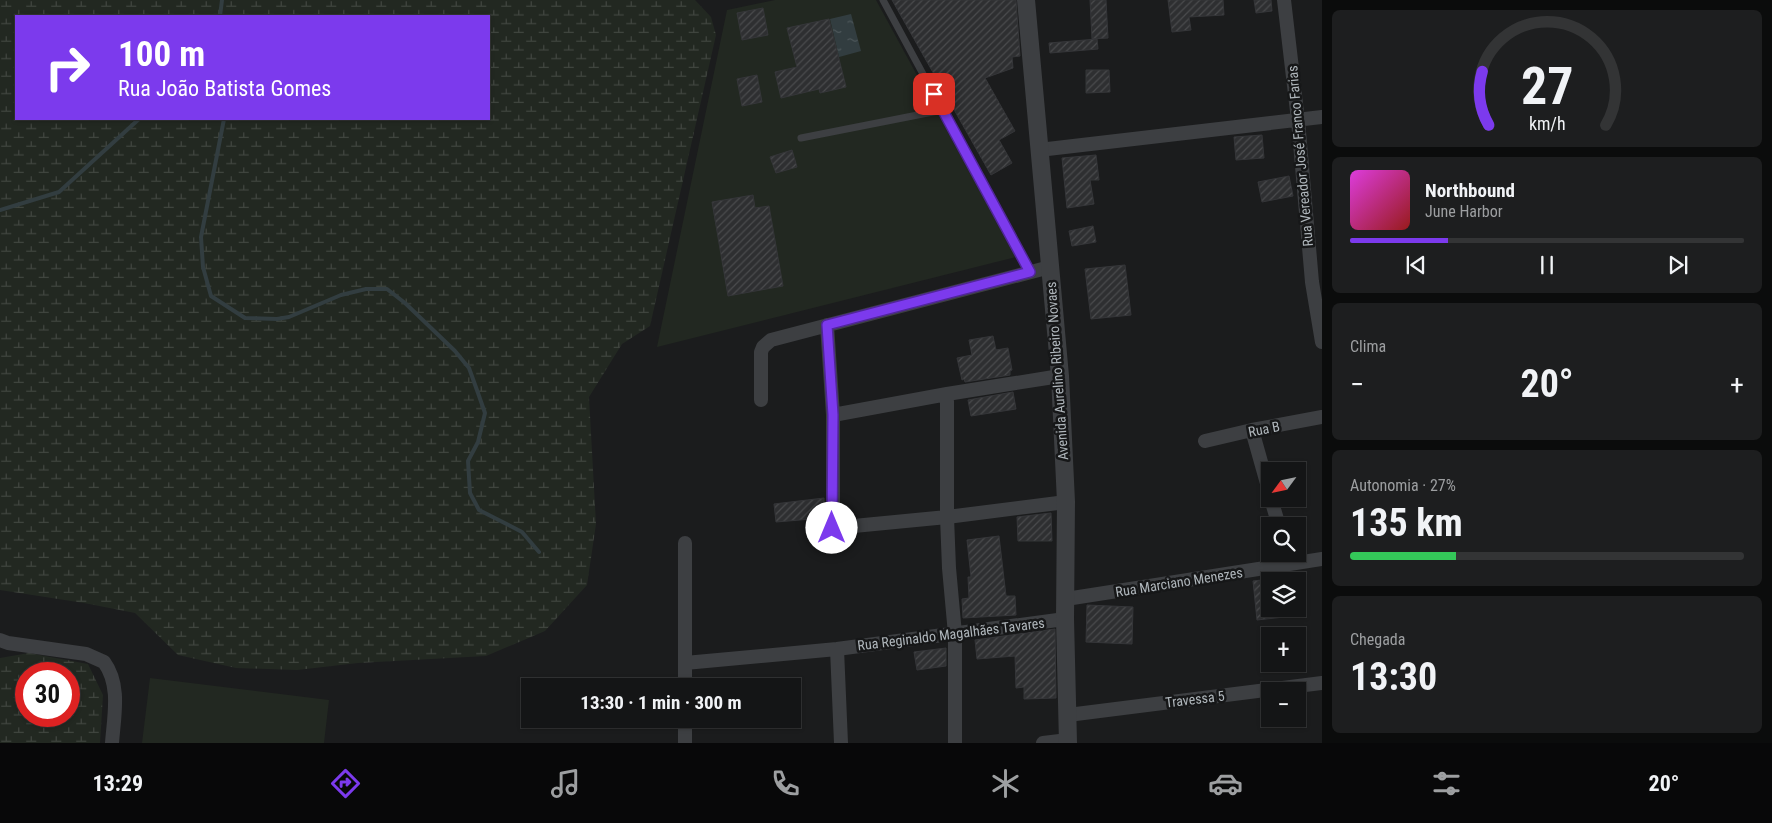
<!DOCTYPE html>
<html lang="pt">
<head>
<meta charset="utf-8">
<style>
	:root { --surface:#141516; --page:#1d1e1f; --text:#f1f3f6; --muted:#9d9fa1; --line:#333435; --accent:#7c3aed }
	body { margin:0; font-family:"Roboto Condensed",sans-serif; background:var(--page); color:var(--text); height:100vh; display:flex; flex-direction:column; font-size:19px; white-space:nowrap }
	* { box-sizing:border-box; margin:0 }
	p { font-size:16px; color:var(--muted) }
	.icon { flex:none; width:28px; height:28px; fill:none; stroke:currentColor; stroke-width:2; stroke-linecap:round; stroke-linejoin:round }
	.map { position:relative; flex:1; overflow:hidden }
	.sheet { display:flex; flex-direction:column; gap:10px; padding:10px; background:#0b0c0c; width:450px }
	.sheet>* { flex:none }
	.hud { position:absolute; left:15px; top:15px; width:475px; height:105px; border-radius:0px; box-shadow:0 1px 4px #0004,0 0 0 1px var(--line); background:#7c3aed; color:#fff; overflow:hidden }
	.needle { width:32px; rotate:237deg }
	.buttons { position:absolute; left:1261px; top:462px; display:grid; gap:10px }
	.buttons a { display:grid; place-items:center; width:45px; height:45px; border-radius:0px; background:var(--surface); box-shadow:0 1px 4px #0004,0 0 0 1px var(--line); font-size:25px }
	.speed { position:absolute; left:15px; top:662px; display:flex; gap:10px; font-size:25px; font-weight:700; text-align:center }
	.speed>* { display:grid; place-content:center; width:65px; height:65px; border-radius:50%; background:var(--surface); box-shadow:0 1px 4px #0004,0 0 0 1px var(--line); line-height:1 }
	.speed .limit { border:8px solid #d22; background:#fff; color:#111 }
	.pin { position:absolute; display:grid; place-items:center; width:42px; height:42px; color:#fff; margin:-21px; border-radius:10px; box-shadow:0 2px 8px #0006 }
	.me { position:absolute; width:55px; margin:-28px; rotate:0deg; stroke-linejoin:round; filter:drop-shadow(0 0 4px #0008) }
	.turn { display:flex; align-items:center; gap:18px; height:105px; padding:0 20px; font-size:22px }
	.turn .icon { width:65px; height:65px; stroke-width:2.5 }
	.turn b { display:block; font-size:35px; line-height:42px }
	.big { font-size:38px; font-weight:700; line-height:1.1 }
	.sheet .card { flex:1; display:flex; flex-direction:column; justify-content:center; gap:8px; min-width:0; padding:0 18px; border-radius:8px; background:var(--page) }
	.sheet .dial { align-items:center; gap:0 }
	.dial svg { height:130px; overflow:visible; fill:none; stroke:var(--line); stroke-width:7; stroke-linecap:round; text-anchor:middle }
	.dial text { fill:var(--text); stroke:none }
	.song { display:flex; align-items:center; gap:15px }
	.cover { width:60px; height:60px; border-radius:8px; background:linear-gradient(135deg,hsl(300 70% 55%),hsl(0 70% 35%)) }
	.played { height:5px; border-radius:2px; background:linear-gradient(90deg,var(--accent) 25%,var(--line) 25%) }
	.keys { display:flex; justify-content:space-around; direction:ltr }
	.heat { display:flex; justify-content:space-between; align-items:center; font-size:28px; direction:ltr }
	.charge { height:8px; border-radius:4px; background:linear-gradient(90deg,#34c759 27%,var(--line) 0) }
	.trip { position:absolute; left:521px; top:678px; width:280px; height:50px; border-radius:0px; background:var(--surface); box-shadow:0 1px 4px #0004,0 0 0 1px var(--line); font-weight:700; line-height:50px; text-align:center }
	.tabs { display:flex; height:80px; justify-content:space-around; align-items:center; background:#080809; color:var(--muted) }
	.tabs .icon { width:35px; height:35px }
	.tabs .on { color:var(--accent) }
	.tabs b { font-size:22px; color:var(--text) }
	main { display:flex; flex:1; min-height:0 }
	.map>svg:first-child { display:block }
	.wetland { fill:url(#wetland-marsh); fill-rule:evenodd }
	.garden { fill:#222821 }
	.water { fill:url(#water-ripples) }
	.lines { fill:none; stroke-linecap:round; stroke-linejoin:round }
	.stream { stroke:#323d40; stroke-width:4 }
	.building { fill:url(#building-hatch); stroke:#353639 }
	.service { stroke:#3d3f42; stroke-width:7 }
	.minor { stroke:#3d3f42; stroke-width:14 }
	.tertiary { stroke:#3d3f42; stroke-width:18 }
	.route-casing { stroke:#51269a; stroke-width:12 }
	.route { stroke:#7c3aed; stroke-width:9 }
	.labels { text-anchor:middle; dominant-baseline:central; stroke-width:5; stroke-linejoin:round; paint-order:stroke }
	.street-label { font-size:14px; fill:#afb6bb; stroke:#161718 }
</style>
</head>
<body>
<main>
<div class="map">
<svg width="1322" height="743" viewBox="0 0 1322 743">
	<defs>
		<pattern id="wetland-marsh" width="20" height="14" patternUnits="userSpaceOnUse" patternTransform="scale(1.25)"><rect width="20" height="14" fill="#222821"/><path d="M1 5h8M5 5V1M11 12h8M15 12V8" fill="none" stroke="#40453f"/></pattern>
		<pattern id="water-ripples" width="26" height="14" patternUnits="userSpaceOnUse" patternTransform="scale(1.25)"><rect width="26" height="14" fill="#323d40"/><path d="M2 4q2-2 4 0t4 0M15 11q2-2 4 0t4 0" fill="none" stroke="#4d575a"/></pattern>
		<pattern id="building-hatch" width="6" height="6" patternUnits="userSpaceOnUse" patternTransform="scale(1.25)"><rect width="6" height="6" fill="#2e2f31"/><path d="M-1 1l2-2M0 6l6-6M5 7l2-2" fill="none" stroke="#4a4b4d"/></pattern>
	</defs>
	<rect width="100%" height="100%" fill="#1b1c1d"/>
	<!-- wetland -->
	<path class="wetland" d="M 0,0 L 695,0 L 711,17 L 716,35 L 650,326 L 622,344 L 589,397 L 596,524 L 587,585 L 545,631 L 486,656 L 358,663 L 297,670 L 236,668 L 178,655 L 135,613 L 84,603 L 0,590 ZM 16,16 L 489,16 L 489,119 L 16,119 Z
		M 29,653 L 88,664 L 103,695 L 100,743 L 0,743 L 0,658 ZM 26,674 L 69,674 L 69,716 L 26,716 Z"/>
	<!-- garden -->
	<path class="garden" d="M 775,0 L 876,0 L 1016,257 L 657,347 L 727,10 Z
		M 150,678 L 329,700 L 324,743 L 142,743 Z"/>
	<!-- water -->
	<path class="water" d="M 851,14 L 861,51 L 839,57 L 830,19 Z"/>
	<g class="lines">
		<!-- stream -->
		<path class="stream" d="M 220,16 L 222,0
			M 224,119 L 201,237 L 203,267 L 211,296 L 245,318 L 277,319 L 289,317 L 341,295 L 366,289 L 387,289 L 405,303 L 455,351 L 469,368 L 478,393 L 485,413 L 478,442 L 468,461 L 470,493 L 479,510 L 522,532 L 539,552
			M 0,210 L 59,192 L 139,119"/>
	</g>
	<!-- building -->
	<path class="building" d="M 892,0 L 1016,0 L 1020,56 L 1012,57 L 1013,68 L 985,78 L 1015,131 L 999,140 L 1012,163 L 991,175 Z
		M 1090,0 L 1106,0 L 1108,38 L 1092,39 Z
		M 1168,0 L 1223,0 L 1224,15 L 1189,17 L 1191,30 L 1172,32 Z
		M 1254,0 L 1271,0 L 1272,11 L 1256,13 Z
		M 763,8 L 768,35 L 742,40 L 737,13 Z
		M 829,19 L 846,87 L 820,93 L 819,89 L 781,98 L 775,72 L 797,67 L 787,28 Z
		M 1097,39 L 1098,49 L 1050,53 L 1049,43 Z
		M 1086,70 L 1109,70 L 1110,92 L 1086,93 Z
		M 757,75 L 762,102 L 742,106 L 737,79 Z
		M 1262,135 L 1264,158 L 1236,160 L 1234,137 Z
		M 792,150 L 797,167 L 776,173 L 770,157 Z
		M 1096,155 L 1099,180 L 1090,180 L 1094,204 L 1067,208 L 1062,158 Z
		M 1289,176 L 1293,196 L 1262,202 L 1258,182 Z
		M 753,195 L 755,208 L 769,206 L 783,286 L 728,296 L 712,202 Z
		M 1093,226 L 1096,242 L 1072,246 L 1069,231 Z
		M 1125,265 L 1131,315 L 1091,319 L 1085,269 Z
		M 993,336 L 996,350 L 1008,348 L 1012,370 L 1010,371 L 1010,375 L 965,382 L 964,379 L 962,380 L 957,358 L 972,355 L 969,340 Z
		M 1013,392 L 1016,409 L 971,416 L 968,400 Z
		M 824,498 L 824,518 L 776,522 L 774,504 Z
		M 1051,513 L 1052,541 L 1018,541 L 1017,517 Z
		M 999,536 L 1006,596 L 1015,596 L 1016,615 L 963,618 L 962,599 L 969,598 L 968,577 L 971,577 L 967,540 Z
		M 1270,579 L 1270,609 L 1294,609 L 1294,616 L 1257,620 L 1253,581 Z
		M 1087,605 L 1133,607 L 1132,644 L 1086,642 Z
		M 1055,629 L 1056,698 L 1024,699 L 1024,687 L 1016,688 L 1015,656 L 977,659 L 975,640 Z
		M 946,648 L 946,666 L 917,670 L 914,652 Z"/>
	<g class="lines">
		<!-- service -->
		<path class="service" d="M 883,0 L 1030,272
			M 801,138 L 943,110"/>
		<!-- minor -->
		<path class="minor" d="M 1284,0 L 1298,120 L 1312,282 L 1322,342
			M 1039,150 L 1322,117
			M 827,325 L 833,415 L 833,528 L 947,517 L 1066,502
			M 947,394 L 947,517 L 949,568 L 955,634 L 955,743
			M 761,400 L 761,352 L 763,347 L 771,340 L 1050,267
			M 833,415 L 947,394 L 1060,376
			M 1252,430 L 1270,494
			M 1205,441 L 1252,430 L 1322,417
			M 1271,499 L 1279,526
			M 685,543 L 685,686
			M 1066,599 L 1322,559
			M 0,640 L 8,643 L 86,654 L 104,662 C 121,685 114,716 112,743
			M 837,649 L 841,743
			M 685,663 L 837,649 L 1065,619
			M 1068,715 L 1322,683
			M 685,743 L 685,719
			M 1043,743 L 1068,740"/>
		<!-- tertiary -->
		<path class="tertiary" d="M 1026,0 L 1060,376 L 1066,502 L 1065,619 L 1068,743"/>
	</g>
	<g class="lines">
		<defs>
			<path id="route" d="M 832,528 L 833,415 L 827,325 L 1030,272 L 934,94"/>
		</defs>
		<!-- route casing -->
		<use href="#route" class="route-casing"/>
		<!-- route -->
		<use href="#route" class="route"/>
	</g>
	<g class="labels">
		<!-- street labels -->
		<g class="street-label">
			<text transform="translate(1300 156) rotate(-95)">Rua Vereador José Franco Farias</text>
			<text transform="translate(1057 371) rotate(-94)">Avenida Aurelino Ribeiro Novaes</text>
			<text transform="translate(1264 429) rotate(-11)">Rua B</text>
			<text transform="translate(1179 582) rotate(-9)">Rua Marciano Menezes</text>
			<text transform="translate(951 634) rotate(-7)">Rua Reginaldo Magalhães Tavares</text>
			<text transform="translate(1195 699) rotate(-7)">Travessa 5</text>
		</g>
	</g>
</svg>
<div class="buttons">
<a><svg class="needle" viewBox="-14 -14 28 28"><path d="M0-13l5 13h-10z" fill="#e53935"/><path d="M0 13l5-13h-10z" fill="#9d9fa1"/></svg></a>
<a><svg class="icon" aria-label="search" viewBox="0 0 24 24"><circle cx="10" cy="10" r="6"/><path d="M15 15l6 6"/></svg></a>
<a><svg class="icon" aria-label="layers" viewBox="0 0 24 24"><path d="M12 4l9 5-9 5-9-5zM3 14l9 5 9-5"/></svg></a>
<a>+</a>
<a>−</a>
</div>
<div class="speed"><div class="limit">30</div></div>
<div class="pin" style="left:934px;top:94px;background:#d93025"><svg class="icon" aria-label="arrive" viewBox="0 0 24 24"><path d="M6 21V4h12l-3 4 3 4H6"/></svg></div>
<svg class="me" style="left:832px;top:528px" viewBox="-20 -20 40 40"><circle r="19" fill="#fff"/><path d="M0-13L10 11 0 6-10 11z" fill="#7c3aed"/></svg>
<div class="trip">13:30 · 1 min · 300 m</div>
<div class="hud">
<div class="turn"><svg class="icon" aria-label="right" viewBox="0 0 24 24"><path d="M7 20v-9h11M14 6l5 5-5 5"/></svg><div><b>100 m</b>Rua João Batista Gomes</div></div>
</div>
</div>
<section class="sheet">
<div class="card dial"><svg viewBox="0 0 100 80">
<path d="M14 69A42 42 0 1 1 86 69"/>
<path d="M14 69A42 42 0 0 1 10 36" stroke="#7c3aed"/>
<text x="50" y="56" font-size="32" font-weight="700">27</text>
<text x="50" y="72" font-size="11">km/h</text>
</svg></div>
<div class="card">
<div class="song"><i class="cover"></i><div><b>Northbound</b><p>June Harbor</p></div></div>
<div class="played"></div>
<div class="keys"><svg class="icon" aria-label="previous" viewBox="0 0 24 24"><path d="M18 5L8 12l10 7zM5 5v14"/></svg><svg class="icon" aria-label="pause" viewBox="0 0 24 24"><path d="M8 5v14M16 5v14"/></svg><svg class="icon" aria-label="next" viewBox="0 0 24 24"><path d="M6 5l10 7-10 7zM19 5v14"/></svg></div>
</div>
<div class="card"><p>Clima</p>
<div class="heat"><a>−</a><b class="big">20°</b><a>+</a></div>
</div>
<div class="card"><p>Autonomia · 27%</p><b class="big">135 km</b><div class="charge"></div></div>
<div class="card"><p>Chegada</p><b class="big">13:30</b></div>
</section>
</main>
<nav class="tabs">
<b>13:29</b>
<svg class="icon on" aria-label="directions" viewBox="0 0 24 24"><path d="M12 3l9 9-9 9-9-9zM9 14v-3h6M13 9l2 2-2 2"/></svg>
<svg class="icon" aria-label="music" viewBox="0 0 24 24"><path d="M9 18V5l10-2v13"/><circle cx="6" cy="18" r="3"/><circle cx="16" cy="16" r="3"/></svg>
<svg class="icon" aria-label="phone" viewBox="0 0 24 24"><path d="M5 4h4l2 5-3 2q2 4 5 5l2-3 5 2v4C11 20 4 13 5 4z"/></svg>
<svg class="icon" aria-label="climate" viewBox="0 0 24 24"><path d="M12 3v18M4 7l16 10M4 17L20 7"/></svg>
<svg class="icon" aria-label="car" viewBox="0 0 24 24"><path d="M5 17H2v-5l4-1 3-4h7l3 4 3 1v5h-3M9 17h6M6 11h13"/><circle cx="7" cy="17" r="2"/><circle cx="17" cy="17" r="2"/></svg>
<svg class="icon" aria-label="filters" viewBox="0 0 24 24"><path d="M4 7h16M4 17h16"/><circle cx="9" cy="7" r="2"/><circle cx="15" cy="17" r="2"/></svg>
<b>20°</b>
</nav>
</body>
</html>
